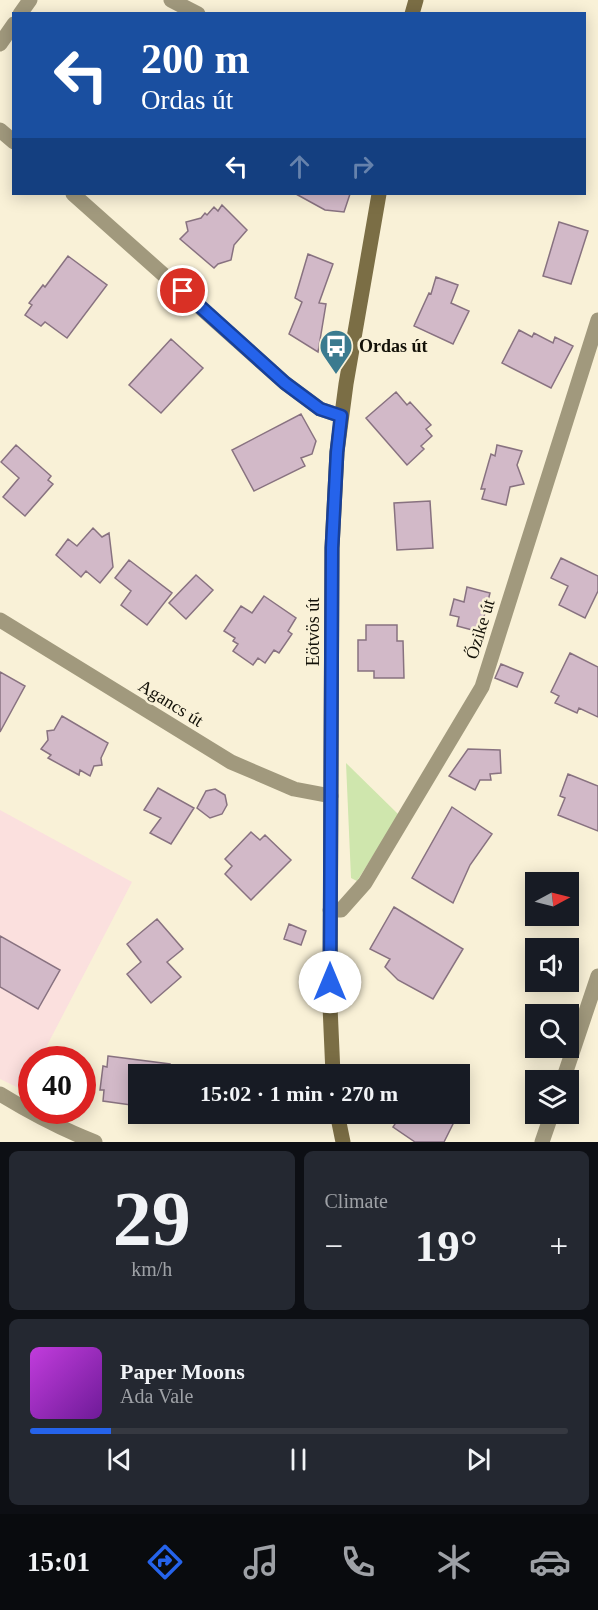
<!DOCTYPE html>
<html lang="en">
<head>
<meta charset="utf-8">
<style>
	:root { --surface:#171b24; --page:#242831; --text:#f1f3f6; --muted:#9ea1a6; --line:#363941; --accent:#2563eb }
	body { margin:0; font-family:Georgia,serif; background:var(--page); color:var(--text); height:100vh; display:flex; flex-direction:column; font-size:22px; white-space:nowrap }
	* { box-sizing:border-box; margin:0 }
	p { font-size:20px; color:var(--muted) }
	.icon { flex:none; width:33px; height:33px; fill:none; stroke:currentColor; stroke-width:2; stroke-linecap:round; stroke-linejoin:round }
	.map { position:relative; height:1142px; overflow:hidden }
	.sheet { display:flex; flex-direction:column; gap:9px; padding:9px; background:#0d0f14; flex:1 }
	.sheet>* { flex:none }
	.guide { position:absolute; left:12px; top:12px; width:574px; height:183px; border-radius:0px; box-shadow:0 3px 15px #0003; background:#1a4fa0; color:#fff; overflow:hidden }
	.needle { width:39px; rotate:83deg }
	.tools { position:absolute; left:525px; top:872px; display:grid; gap:12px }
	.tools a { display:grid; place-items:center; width:54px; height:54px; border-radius:0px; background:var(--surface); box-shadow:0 3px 15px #0003; font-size:30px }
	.speed { position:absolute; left:18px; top:1046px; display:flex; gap:12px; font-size:30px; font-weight:700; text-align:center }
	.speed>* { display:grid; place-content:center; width:78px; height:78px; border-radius:50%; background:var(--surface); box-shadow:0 3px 15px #0003; line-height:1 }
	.speed .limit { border:9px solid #d22; background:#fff; color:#111 }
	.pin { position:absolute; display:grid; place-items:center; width:51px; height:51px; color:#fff; margin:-26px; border:3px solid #fff; border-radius:50%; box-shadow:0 2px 6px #0007 }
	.me { position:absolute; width:66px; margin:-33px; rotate:0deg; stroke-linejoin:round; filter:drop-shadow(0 0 4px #0008) }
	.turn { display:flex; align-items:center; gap:21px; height:126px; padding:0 30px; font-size:27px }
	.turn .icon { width:78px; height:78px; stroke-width:2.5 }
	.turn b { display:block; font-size:42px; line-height:51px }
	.lanes { display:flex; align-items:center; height:57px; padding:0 30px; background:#0003; justify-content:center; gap:30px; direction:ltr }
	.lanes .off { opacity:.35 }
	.big { font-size:45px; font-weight:600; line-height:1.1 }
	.sheet .tile { flex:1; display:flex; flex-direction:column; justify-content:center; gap:9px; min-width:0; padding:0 21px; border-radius:9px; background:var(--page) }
	.sheet .dial { align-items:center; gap:0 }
	.dial b { font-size:78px; line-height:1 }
	.song { display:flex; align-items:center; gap:18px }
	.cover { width:72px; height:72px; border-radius:9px; background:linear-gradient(135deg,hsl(290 70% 55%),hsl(280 70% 35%)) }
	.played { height:6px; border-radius:3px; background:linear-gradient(90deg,var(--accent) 15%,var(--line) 15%) }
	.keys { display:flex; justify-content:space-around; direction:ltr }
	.heat { display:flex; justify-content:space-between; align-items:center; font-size:33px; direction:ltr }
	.sheet .tiles { flex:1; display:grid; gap:9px; grid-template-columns:1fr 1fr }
	.tile:last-child { grid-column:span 2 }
	.trip { position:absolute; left:128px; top:1064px; width:342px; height:60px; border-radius:0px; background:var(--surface); box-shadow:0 3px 15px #0003; font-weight:600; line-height:60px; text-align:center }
	.tab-bar { display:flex; height:96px; justify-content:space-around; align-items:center; background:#090b0e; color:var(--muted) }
	.tab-bar .icon { width:42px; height:42px }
	.tab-bar .on { color:var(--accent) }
	.tab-bar b { font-size:27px; color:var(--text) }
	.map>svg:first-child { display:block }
	.education { fill:#fbe0de }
	.green { fill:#cfe6ad }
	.building { fill:#d2b9c8; stroke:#887280; stroke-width:1.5 }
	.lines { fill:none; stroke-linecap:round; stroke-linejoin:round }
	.street { stroke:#a1997d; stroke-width:15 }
	.secondary { stroke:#7b6e45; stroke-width:15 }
	.route-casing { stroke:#184099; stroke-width:15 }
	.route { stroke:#2563eb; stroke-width:10 }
	.labels { text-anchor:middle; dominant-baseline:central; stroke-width:5; stroke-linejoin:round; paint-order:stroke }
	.poi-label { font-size:18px; font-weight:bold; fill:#131108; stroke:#f9f1d7; text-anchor:start }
	.street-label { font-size:18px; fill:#131108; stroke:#f9f1d7 }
</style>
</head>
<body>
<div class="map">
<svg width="598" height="1142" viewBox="0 0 598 1142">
	<rect width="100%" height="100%" fill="#f9f1d7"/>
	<!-- education -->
	<path class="education" d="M 0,810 L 132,882 L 40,1059 L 32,1059 L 31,1074 L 23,1090 L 0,1079 Z"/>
	<!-- green -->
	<path class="green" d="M 346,763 L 399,815 L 357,881 L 351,878 Z"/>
	<!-- building -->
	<path class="building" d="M 296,194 L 350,194 L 344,212 L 325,210 Z
		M 222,205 L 247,230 L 234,245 L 231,260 L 218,264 L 214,268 L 180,239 L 188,231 L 186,222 L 201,218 L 205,213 L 207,215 L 214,207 L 218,211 Z
		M 559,222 L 588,231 L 571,284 L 543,276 Z
		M 308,254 L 333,264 L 319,303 L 326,304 L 318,352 L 289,334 L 302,302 L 295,298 Z
		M 68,256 L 107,285 L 67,338 L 45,322 L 41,326 L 25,315 L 32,305 L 29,303 L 43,285 L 45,287 Z
		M 436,277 L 458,285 L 451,303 L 469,311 L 453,344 L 414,326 L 429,293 L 431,294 Z
		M 519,330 L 532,337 L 534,333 L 553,343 L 555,337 L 573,346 L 551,388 L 502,363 Z
		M 171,339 L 203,368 L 161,413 L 129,385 Z
		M 396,392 L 407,405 L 410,402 L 431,425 L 426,429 L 432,436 L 421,446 L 424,449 L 407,465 L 366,418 Z
		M 301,414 L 316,441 L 312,454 L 301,458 L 305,466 L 254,491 L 232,450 Z
		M 16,445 L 51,476 L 48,480 L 53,484 L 25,516 L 3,497 L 19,478 L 1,462 Z
		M 497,445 L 522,451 L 517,465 L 524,484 L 510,487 L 506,505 L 482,499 L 485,489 L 481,489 L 491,454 L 495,456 Z
		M 430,501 L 433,548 L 397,550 L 394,503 Z
		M 93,528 L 102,537 L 109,533 L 113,567 L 100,583 L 86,571 L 81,577 L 56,555 L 68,539 L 77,546 Z
		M 561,558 L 598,576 L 598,591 L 585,618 L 559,605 L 568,586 L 551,578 Z
		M 129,560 L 172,593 L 147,625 L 121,605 L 131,591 L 115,578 Z
		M 196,575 L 213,590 L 186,619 L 169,603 Z
		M 467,587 L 490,593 L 480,632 L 457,626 L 459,617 L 450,615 L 454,599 L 464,602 Z
		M 264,596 L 296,618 L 288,631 L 292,634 L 279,653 L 274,650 L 265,663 L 258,658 L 253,665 L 233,651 L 238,644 L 233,641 L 235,638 L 224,631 L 241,606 L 252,613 Z
		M 366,625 L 397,625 L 397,641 L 403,641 L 404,678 L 374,678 L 374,671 L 358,671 L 358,640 L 366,640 Z
		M 570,653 L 598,667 L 598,717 L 579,708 L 577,713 L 555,703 L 559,696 L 551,692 Z
		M 501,664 L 523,673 L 517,687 L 495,678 Z
		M 0,672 L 25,686 L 0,732 Z
		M 62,716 L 108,743 L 101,758 L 102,765 L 94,766 L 90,776 L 80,770 L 79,775 L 48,758 L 51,755 L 41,749 L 48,740 L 47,731 L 54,730 Z
		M 468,749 L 500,750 L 501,773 L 490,774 L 491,780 L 480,780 L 475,790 L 449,776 Z
		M 568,774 L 598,786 L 598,831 L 558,815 L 565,798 L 560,796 Z
		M 158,788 L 194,808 L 171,844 L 150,833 L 161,818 L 144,810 Z
		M 215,789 L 225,795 L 227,805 L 222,814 L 210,818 L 197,808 L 206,791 Z
		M 452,807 L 492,834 L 470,865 L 453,903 L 412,878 Z
		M 251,832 L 260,840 L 265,835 L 291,860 L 251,900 L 225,874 L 232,866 L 225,859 Z
		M 394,907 L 463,949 L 433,999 L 398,980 L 385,967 L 390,959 L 370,949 Z
		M 157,919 L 183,949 L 167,962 L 181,977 L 151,1003 L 127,974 L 141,962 L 127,944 Z
		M 289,924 L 306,931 L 301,945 L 284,939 Z
		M 0,936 L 60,970 L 38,1009 L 0,987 Z
		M 108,1056 L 170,1064 L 169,1074 L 138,1074 L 138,1106 L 103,1101 L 104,1090 L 100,1090 L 103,1066 L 107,1067 Z
		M 402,1113 L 453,1113 L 450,1119 L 454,1122 L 444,1142 L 415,1142 L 393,1127 Z"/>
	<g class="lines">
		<!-- street -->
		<path class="street" d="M 171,0 L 198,14
			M 20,14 L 30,0
			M 0,44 L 14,24
			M 0,130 L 14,142
			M 73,194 L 285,383 L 320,409 L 341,416
			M 0,620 L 231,762 L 294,789 L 331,796
			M 330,910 L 341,910 L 365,883 L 482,687 L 598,320
			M 563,1080 L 598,976
			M 0,1094 C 31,1113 61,1129 95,1142
			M 542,1142 L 552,1113"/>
		<!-- secondary -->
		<path class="secondary" d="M 412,14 L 416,0
			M 333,1074 L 330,1006 L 332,548 L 337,452 L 346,384 L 379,194
			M 337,1113 L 343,1142"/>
	</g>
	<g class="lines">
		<defs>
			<path id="route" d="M 183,291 L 285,383 L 320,409 L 341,416 L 337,452 L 332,548 L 330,982"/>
		</defs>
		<!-- route casing -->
		<use href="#route" class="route-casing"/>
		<!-- route -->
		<use href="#route" class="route"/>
	</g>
	<!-- icons -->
	<defs>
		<symbol id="bus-pin" viewBox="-11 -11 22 30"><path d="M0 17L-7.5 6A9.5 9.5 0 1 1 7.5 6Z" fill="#3b7b8f" stroke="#f9f1d7"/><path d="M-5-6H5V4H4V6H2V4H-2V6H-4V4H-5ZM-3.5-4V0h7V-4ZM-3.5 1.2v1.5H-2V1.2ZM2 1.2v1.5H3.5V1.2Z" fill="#fff"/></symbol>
	</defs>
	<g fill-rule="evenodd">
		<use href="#bus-pin" x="317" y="327" width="38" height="52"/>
	</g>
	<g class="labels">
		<!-- poi labels -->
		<g class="poi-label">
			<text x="359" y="346">Ordas út</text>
		</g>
		<!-- street labels -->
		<g class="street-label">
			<text transform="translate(480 629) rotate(-73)">Őzike út</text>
			<text transform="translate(313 632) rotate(-90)">Eötvös út</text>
			<text transform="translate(171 703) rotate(32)">Agancs út</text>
		</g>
	</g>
</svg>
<div class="tools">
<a><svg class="needle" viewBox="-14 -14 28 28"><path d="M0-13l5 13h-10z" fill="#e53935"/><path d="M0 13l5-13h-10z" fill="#9ea1a6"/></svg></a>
<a><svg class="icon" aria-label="sound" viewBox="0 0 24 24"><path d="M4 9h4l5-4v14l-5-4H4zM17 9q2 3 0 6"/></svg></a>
<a><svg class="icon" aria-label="search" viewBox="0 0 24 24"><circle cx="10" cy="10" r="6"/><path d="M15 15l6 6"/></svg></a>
<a><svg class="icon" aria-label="layers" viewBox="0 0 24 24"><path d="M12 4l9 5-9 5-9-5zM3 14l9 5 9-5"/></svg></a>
</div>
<div class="speed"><div class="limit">40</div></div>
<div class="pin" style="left:183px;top:291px;background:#d93025"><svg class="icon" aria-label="arrive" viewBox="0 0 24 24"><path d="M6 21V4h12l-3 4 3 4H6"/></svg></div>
<svg class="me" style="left:330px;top:982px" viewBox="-20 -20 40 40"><circle r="19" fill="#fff"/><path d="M0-13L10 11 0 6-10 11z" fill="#2563eb"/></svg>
<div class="trip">15:02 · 1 min · 270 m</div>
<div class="guide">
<div class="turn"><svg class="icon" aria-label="left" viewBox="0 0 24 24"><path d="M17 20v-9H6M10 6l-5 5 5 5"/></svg><div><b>200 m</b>Ordas út</div></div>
<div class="lanes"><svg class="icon" aria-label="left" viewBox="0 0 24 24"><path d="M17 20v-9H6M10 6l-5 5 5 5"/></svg><svg class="icon off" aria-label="ahead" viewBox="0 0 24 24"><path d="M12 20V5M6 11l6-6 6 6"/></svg><svg class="icon off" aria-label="right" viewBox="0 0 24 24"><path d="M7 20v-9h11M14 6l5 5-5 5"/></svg></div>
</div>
</div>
<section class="sheet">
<div class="tiles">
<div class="tile dial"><b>29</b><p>km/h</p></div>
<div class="tile"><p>Climate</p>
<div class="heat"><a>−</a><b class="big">19°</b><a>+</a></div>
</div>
<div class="tile">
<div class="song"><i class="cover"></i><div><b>Paper Moons</b><p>Ada Vale</p></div></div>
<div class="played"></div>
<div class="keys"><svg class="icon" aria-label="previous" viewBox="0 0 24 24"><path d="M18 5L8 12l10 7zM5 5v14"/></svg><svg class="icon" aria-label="pause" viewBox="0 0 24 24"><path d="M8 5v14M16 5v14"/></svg><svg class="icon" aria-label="next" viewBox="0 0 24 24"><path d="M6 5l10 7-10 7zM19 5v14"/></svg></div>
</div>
</div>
</section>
<nav class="tab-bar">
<b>15:01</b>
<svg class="icon on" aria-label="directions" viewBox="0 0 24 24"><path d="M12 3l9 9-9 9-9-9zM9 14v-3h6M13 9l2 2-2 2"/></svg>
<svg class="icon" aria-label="music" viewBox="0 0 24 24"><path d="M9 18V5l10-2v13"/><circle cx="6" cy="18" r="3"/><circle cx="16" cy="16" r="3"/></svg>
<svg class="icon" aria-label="phone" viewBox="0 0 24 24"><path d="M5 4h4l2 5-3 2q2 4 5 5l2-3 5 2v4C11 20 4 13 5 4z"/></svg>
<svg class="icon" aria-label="climate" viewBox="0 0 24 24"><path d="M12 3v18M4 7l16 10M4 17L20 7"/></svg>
<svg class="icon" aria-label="car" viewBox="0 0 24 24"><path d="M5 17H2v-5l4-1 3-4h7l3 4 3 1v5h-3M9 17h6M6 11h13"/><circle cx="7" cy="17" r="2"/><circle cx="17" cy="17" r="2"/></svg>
</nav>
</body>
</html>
